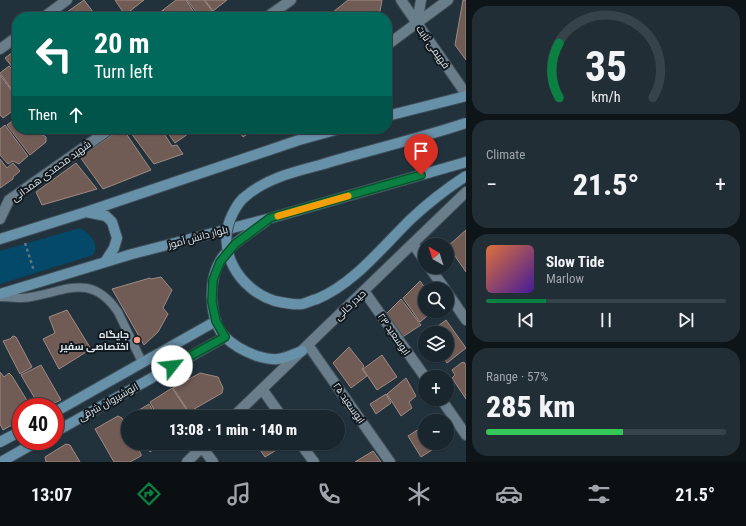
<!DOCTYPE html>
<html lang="en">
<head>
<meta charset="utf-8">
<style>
	:root { --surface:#19262e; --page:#222e36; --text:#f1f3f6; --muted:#9fa5aa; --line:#37434a; --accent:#0b8043 }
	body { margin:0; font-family:"Roboto Condensed",Cairo,sans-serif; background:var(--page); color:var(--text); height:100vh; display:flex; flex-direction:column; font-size:15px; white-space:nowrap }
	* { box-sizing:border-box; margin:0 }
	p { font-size:13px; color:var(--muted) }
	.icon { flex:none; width:22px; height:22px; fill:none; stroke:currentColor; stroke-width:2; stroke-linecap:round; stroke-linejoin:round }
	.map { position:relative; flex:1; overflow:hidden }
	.panel { display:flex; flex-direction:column; gap:6px; padding:6px; background:#0e1519; width:280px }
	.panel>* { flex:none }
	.hud { position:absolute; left:12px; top:12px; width:380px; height:122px; border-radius:16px; box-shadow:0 1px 3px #0004,0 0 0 1px var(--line); background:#00695c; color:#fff; overflow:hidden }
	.needle { width:26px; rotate:321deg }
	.fabs { position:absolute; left:418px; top:238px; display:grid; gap:8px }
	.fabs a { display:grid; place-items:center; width:36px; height:36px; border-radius:50%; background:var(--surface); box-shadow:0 1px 3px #0004,0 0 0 1px var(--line); font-size:20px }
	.speed { position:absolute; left:12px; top:398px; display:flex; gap:8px; font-size:20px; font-weight:700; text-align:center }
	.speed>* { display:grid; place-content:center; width:52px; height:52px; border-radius:50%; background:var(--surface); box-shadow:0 1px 3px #0004,0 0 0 1px var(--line); line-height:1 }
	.speed .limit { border:6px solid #d22; background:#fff; color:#111 }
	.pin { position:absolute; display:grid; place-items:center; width:34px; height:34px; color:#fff; margin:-41px -17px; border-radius:50% 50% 50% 0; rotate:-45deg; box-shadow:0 0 4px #0007 }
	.pin .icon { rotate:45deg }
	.me { position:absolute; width:44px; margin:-22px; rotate:61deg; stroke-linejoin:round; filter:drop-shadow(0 0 3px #0008) }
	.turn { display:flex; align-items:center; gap:14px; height:84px; padding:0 16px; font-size:18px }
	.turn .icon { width:52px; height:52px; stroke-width:2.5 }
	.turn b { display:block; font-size:28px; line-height:34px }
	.then { display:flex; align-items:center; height:38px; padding:0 16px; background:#0003; gap:8px; font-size:15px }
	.big { font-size:30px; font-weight:800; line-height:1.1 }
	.panel .widget { flex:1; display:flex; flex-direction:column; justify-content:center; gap:6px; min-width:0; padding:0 14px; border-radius:16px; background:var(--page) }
	.panel .dial { align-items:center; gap:0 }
	.dial svg { height:104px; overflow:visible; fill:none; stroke:var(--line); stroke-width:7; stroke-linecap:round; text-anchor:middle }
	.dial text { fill:var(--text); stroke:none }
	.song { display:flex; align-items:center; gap:12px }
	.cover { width:48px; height:48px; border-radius:6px; background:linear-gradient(135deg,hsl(20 70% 55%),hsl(260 70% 35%)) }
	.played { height:4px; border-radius:2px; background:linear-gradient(90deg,var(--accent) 25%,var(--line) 25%) }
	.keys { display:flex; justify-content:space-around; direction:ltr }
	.heat { display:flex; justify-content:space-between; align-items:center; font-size:22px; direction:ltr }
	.charge { height:6px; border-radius:3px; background:linear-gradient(90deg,#34c759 57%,var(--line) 0) }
	.trip { position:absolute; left:121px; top:410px; width:224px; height:40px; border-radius:20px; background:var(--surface); box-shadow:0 1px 3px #0004,0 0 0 1px var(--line); font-weight:800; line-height:40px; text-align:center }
	.tab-bar { display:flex; height:64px; justify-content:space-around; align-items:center; background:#0a0f12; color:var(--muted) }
	.tab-bar .icon { width:28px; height:28px }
	.tab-bar .current { color:var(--accent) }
	.tab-bar b { font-size:18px; color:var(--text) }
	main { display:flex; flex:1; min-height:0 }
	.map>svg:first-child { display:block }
	.green { fill:#05496a }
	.building { fill:#705b55; stroke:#a08982 }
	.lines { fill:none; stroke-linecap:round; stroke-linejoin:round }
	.lane-casing { stroke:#404f58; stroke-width:10 }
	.street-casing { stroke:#404f58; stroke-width:12 }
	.secondary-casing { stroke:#404f58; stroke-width:12 }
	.path { stroke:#64727c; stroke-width:2.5; stroke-dasharray:3 3; stroke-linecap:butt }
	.lane { stroke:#6a7d8a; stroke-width:8 }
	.street { stroke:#6a7d8a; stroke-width:10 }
	.secondary { stroke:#6790a9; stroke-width:10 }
	.secondary-bridge-casing { stroke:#404f58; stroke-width:12; stroke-linecap:butt }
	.secondary-bridge { stroke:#6790a9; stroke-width:10 }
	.route-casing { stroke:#07532c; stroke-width:10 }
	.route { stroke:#0b8043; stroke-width:7 }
	.slow { stroke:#f59e0b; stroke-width:7 }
	.poi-dot { fill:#f49e87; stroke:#11191e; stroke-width:1.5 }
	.labels { text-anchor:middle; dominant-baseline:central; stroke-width:4; stroke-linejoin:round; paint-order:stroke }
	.street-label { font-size:10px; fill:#dce6ed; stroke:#11191e }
	.poi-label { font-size:10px; font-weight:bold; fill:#dce6ed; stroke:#11191e; text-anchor:end }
</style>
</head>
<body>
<main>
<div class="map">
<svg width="466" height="462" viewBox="0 0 466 462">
	<rect width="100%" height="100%" fill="#21323d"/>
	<!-- green -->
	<path class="green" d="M 80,228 C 90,235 100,243 93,255 L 0,284 L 0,251 Z"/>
	<!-- building -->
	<path class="building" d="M 84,0 L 97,17 L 68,17 L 65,14 L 67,12 Z
		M 115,0 L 144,0 L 125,15 Z
		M 176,0 L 186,0 L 197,17 L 168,17 L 163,10 Z
		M 187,0 L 204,0 L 215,15 L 211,17 L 200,17 Z
		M 205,0 L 227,0 L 213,11 Z
		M 348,0 L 382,0 L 379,17 L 337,17 L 333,12 Z
		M 463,0 L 466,0 L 466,60 L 455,45 Z
		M 163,10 L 168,17 L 153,17 Z
		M 17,49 L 17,73 L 5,58 Z
		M 9,66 L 17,75 L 17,97 L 0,73 Z
		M 0,75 L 17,98 L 17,108 L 3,118 L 0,115 Z
		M 17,117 L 17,129 L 28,129 L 30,132 L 35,134 L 41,134 L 46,137 L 46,142 L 30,155 L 7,125 Z
		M 5,125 L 28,156 L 19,164 L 13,161 L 8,164 L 0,155 L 0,129 Z
		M 121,129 L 123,129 L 151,170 L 103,189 L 80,157 Z
		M 128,129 L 161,129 L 172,146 L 177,145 L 183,154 L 154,164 Z
		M 165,129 L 195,129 L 175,143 Z
		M 238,129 L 255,129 L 243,137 Z
		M 0,159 L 7,168 L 13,163 L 20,171 L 13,177 L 13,179 L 0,188 Z
		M 76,163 L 97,189 L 42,205 L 36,192 Z
		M 466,230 L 466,272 L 448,246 Z
		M 161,277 L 172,290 L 163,308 L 168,314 L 158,332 L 144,345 L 112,289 L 150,278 L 151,279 Z
		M 420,281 L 426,289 L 425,289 L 425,311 L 433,311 L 420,322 L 403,298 Z
		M 401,299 L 421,325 L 401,338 L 384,316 Z
		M 67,310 L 91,349 L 59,369 L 43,339 L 55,333 L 49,317 Z
		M 446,320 L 466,348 L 447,363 L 442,355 L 447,355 L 447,333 L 429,333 Z
		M 13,336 L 16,337 L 32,367 L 20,374 L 3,341 L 10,339 Z
		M 349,347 L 364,366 L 362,369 L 367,376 L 351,388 L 333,363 Z
		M 382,355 L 397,377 L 377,390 L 363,369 Z
		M 464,362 L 466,365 L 466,399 L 452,378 L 455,375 L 452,370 L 461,363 Z
		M 41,365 L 61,400 L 46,407 L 40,407 L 21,375 Z
		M 0,372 L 4,377 L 9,373 L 12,376 L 31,407 L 21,407 L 21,420 L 3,430 L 0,424 Z
		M 200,373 L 218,377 L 223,388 L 222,393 L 189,412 L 173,388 Z
		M 406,378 L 416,396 L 409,402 L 412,408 L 401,416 L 387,394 Z
		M 172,388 L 188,412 L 181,417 L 158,417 L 150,402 Z
		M 386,394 L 391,403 L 376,414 L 370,404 Z
		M 149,404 L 157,417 L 129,417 L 129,416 Z
		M 118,416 L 122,418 L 128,430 L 128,443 L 135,443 L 141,454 L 141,456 L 130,462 L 114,462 L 95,429 Z
		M 425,425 L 425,443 L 443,443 L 421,457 L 408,436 Z
		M 144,443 L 163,443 L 150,452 Z
		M 255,443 L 280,443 L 283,446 L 265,457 Z
		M 66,444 L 70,445 L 80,462 L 46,462 L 45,457 Z
		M 373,451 L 381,462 L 355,462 Z"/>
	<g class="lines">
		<defs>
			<path id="lane" d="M 0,297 C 7,297 15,298 22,298 C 61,295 89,269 118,312 L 142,362"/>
			<path id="street" d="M 401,0 L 466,94
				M 44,17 L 67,0
				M 267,17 L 291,0
				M 417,23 L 421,0
				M 387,45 L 448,0
				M 0,49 L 17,37
				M 0,219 L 9,200 L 110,129
				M 413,244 L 425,261
				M 429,267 L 445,289
				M 364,291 L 425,377
				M 447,292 L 466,320
				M 308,345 L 390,462
				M 262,389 L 282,417
				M 441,399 L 466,435
				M 233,417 L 466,192
				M 300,443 L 314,462
				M 202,447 L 213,462
				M 187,462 L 206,443"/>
			<path id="secondary" d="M 387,116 L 466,96
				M 86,212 L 106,216 L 112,222 L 117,238 L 114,248 L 105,262
				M 266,221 C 250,233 230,244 220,261 C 208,281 209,320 225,337 C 234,346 246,352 257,356 C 264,358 271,360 278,359 C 286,358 294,354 302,351
				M 0,239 L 86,212 L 299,140 L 339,129
				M 0,294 L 132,254 L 271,218 L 466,162
				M 55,412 L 216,321
				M 55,432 L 225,337
				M 0,442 L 21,431
				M 1,462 L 38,441"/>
		</defs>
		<!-- lane casing -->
		<use href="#lane" class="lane-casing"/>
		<!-- street casing -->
		<use href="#street" class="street-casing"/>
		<!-- secondary casing -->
		<use href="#secondary" class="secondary-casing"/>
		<!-- path -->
		<path class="path" d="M 25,243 L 34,271"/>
		<!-- lane -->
		<use href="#lane" class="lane"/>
		<!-- street -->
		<use href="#street" class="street"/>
		<!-- secondary -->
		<use href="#secondary" class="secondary"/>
		<defs>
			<path id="secondary-bridge" d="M 466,123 C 418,139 369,150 320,165 C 294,172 267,178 246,196 C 240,200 236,207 233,213 C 214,249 239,290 275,301 C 284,303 294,305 302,304 C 307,303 312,300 317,299 C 354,284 383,246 411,219 C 428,203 446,189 466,176"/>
		</defs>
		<!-- secondary-bridge casing -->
		<use href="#secondary-bridge" class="secondary-bridge-casing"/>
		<!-- secondary-bridge -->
		<use href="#secondary-bridge" class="secondary-bridge"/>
	</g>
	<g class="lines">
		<defs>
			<path id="route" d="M 172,366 L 225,337 L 216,321 L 212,302 L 213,280 L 220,262 L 235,244 L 270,218 L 421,175"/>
		</defs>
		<!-- route casing -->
		<use href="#route" class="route-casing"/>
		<!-- route -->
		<use href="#route" class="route"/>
		<!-- slow -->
		<path class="slow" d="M 278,216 L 348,196"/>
	</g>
	<!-- markers -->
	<circle class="poi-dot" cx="137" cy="340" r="4"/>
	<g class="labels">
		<!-- street labels -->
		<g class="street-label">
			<text transform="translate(433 47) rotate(55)">فهیمی ثابت</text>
			<text transform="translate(51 171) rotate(-36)">شهید محمدی همدانی</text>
			<text transform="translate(198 237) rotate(-15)">بلوار دانش آموز</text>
			<text transform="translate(350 305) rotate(-44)">حیدر خانی</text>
			<text transform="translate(394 334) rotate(55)">ابوسعید ۲۳</text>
			<text transform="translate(108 402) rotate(-29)">انوشیروان شرقی</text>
			<text transform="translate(349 403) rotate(55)">ابوسعید ۲۵</text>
		</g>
		<!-- poi labels -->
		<g class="poi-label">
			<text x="129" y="334">جایگاه<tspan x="129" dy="12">اختصاصی سفیر</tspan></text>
		</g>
	</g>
</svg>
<div class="fabs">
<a><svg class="needle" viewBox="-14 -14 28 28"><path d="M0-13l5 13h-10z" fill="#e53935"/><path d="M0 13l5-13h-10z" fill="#9fa5aa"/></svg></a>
<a><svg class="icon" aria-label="search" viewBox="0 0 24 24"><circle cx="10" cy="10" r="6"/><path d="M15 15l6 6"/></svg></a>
<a><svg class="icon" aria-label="layers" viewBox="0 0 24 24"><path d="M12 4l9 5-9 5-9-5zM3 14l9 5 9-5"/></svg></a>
<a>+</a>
<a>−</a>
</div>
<div class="speed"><div class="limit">40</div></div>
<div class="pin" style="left:421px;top:175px;background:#d93025"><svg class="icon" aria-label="arrive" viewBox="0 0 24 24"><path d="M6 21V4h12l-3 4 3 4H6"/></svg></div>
<svg class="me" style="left:172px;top:366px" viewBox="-20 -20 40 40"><circle r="19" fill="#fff"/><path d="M0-13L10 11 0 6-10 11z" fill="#0b8043"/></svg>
<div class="trip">13:08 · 1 min · 140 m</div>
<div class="hud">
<div class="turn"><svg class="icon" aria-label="left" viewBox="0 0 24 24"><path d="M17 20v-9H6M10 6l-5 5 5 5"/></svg><div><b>20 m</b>Turn left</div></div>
<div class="then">Then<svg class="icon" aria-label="ahead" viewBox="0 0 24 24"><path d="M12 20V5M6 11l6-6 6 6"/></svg></div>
</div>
</div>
<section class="panel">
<div class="widget dial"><svg viewBox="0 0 100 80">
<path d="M14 69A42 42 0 1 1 86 69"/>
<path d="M14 69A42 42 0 0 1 14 27" stroke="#0b8043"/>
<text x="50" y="56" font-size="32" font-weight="700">35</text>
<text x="50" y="72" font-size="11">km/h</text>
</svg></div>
<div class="widget"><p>Climate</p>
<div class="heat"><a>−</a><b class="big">21.5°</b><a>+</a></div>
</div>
<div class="widget">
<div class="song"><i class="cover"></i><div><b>Slow Tide</b><p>Marlow</p></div></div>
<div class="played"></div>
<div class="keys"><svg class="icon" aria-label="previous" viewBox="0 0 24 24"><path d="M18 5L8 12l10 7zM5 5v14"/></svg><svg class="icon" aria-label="pause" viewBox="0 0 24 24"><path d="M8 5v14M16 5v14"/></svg><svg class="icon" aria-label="next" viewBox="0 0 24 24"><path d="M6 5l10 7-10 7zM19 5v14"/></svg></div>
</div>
<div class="widget"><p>Range · 57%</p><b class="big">285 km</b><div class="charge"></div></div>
</section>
</main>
<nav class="tab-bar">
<b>13:07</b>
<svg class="icon current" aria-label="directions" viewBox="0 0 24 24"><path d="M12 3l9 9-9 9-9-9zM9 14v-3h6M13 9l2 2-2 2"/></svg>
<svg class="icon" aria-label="music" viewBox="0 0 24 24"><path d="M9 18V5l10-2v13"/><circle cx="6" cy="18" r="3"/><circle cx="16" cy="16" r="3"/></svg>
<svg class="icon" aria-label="phone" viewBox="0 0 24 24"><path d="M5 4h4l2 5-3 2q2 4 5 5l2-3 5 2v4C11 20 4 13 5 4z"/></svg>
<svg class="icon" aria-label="climate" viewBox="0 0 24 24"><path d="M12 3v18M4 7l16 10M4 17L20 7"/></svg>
<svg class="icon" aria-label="car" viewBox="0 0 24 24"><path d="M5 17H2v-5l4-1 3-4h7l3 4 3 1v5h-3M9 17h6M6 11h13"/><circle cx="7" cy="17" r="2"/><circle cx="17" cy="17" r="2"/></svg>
<svg class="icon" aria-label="filters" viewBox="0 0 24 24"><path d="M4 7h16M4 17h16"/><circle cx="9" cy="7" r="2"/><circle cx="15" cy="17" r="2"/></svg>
<b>21.5°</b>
</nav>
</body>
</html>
